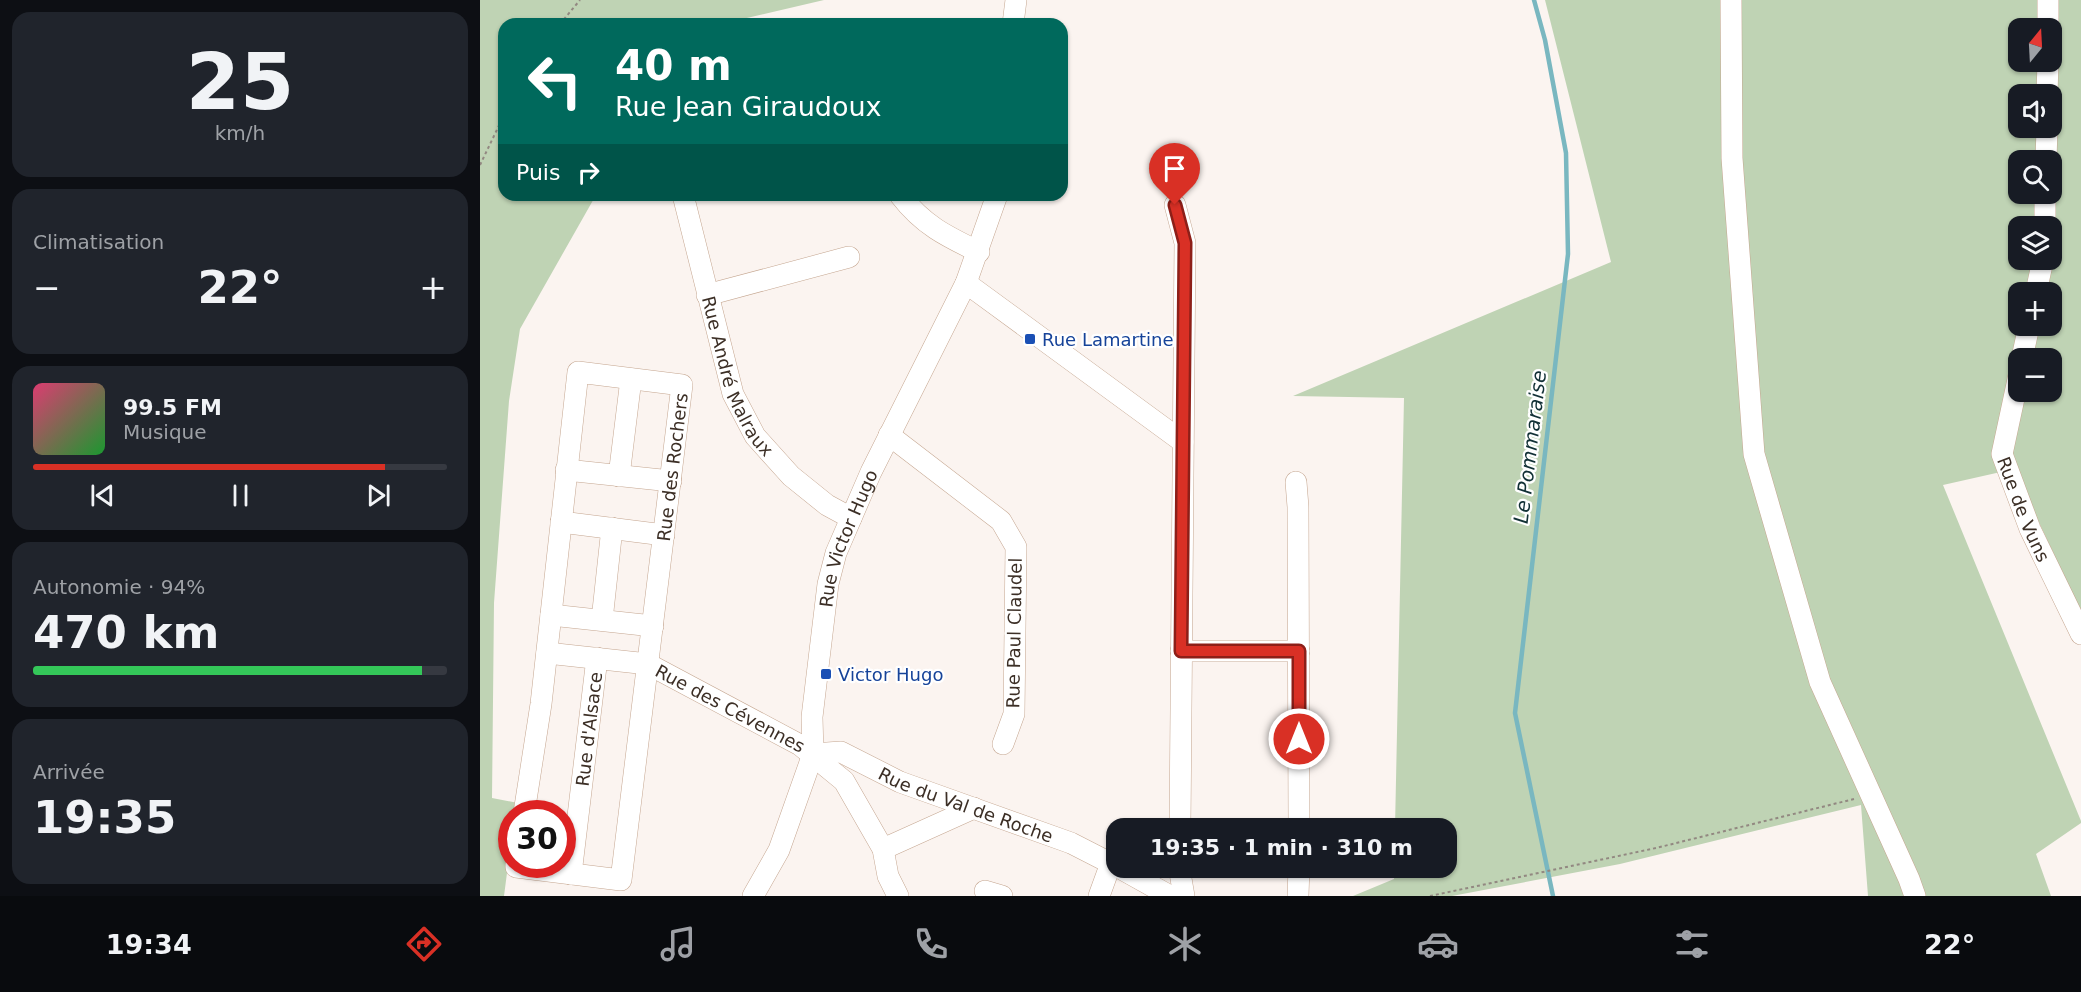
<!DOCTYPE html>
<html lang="fr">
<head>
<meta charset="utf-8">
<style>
	:root { --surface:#171b24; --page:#20242c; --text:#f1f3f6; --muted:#9ea1a6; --line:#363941; --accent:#d93025 }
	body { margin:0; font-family:"DejaVu Sans",sans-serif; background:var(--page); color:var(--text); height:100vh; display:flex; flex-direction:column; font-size:22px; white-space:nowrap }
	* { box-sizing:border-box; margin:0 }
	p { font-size:20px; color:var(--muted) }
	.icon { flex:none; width:33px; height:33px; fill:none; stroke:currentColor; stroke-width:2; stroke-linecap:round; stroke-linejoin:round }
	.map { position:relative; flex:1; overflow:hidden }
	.panel { display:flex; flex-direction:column; gap:12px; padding:12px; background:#0d0f14; width:480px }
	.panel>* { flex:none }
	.banner { position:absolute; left:18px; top:18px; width:570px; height:183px; border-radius:18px; box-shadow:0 2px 4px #0004; background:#00695c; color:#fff; overflow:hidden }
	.needle { width:39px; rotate:18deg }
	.buttons { position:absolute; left:1528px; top:18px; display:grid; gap:12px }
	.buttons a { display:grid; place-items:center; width:54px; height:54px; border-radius:12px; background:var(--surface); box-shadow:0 2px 4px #0004; font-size:30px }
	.speed { position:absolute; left:18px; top:800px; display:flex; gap:12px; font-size:30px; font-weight:700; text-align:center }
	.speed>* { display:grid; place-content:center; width:78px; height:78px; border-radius:50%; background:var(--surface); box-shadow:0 2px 4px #0004; line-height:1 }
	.speed .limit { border:9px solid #d22; background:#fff; color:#111 }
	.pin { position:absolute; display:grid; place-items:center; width:51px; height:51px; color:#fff; margin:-62px -26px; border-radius:50% 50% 50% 0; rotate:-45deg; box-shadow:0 0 6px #0007 }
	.pin .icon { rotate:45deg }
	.me { position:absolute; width:66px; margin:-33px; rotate:0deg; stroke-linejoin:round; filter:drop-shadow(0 0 4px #0008) }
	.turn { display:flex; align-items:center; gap:21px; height:126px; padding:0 18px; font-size:27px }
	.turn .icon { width:78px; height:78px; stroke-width:2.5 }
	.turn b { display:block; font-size:42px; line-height:51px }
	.then { display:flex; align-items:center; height:57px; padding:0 18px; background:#0003; gap:12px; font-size:22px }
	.big { font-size:45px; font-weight:700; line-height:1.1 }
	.panel .widget { flex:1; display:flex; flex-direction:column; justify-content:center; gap:9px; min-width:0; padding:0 21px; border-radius:18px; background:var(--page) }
	.panel .dial { align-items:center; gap:0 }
	.dial b { font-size:78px; line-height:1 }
	.song { display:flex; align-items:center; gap:18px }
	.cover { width:72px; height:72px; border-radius:9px; background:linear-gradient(135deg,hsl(340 70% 55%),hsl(130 70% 35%)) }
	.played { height:6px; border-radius:3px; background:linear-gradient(90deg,var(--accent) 85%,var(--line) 85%) }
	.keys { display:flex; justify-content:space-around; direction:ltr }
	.heat { display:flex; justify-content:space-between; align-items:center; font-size:33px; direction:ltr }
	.charge { height:9px; border-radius:4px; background:linear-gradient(90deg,#34c759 94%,var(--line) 0) }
	.trip { position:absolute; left:626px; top:818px; width:351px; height:60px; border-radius:18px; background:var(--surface); box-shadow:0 2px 4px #0004; font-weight:700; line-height:60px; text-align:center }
	.menu { display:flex; height:96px; justify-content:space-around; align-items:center; background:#090b0e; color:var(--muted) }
	.menu .icon { width:42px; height:42px }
	.menu .on { color:var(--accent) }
	.menu b { font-size:27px; color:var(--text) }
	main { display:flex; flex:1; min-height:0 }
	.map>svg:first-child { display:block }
	.green { fill:#bfd3b4; fill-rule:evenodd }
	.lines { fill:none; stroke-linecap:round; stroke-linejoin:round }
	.stream { stroke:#79b7c0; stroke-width:4.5 }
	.minor-casing { stroke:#c5a690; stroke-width:22 }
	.path { stroke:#928881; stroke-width:2; stroke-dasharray:3 3; stroke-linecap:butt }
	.minor { stroke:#fff; stroke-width:21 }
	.route-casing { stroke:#8d1f18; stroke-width:15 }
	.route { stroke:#d93025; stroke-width:10 }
	.transit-dot { fill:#1a4fb4; stroke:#fff; stroke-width:2 }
	.labels { text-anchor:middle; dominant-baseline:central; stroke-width:4.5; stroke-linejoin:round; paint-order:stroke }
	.transit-label { font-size:18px; fill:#164399; stroke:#fff; text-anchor:start }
	.street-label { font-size:18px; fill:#3c2f26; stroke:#fff }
	.water-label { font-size:20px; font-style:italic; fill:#113035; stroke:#fff }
</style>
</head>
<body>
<main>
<section class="panel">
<div class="widget dial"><b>25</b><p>km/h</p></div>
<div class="widget"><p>Climatisation</p>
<div class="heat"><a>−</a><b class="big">22°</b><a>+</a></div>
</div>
<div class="widget">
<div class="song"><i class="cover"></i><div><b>99.5 FM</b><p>Musique</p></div></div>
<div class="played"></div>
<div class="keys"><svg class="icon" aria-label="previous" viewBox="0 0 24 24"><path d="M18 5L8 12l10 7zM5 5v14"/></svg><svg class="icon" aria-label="pause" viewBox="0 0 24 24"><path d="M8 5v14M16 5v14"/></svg><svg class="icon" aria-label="next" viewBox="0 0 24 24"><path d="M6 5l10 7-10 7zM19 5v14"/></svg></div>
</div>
<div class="widget"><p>Autonomie · 94%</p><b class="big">470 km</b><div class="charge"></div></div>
<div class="widget"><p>Arrivée</p><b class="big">19:35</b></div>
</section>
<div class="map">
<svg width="1601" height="896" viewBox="0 0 1601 896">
	<rect width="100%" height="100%" fill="#fbf4f0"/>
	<!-- green -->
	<path class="green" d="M 0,0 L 344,0 L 241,24 L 24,24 L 24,195 L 116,195 L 40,329 L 29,401 L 14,603 L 12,798 L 38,803 L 36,813 L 32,813 L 31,842 L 24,896 L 0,896 Z
		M 1065,0 L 1601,0 L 1601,612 L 1534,469 L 1463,485 L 1601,821 L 1601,823 L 1556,854 L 1571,896 L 1388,896 L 1381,805 L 1140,864 L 972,896 L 873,896 L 914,879 L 915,867 L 966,867 L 966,828 L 915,828 L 924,398 L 813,396 L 1131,262 ZM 1539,28 L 1572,28 L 1572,62 L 1539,62 ZM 1539,94 L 1572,94 L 1572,128 L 1539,128 ZM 1539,160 L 1572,160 L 1572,194 L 1539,194 ZM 1539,226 L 1572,226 L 1572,260 L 1539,260 ZM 1539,292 L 1572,292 L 1572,326 L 1539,326 ZM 1539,358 L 1572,358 L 1572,392 L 1539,392 Z"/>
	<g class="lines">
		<!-- stream -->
		<path class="stream" d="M 1054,0 L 1065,40 L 1086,153 L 1088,254 L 1035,713 L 1073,896"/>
		<defs>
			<g id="minor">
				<path d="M 1251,0 L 1252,158 L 1274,454 L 1340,682 L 1429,879 L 1435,896"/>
				<path d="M 533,24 L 536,0"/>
				<path d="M 1568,28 L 1568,0"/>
				<path d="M 1567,94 L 1568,62"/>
				<path d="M 1566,160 L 1567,128"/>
				<path id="s1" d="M 203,195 L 253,394 L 275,436 L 311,476 L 347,505 L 371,518"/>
				<path d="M 420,195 C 443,225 466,236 499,252"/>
				<path d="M 695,205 L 705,243 L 700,828"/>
				<path d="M 1565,226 L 1565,194"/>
				<path d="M 486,283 L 703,442"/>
				<path d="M 1556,292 L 1563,260"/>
				<path d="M 227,295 L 369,257"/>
				<path d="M 1542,358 L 1549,326"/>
				<path id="s2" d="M 1539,375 L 1522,454 L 1550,529 L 1601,634"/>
				<path d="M 409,435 L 521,521 L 536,547 L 534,714 L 523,744"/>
				<path d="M 86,470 L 191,481"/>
				<path d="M 139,476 L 151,379"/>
				<path d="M 816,482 L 818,507 L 819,828"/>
				<path d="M 81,522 L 184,535"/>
				<path d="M 71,615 L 173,626"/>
				<path d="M 122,620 L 132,528"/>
				<path d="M 701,651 L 819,651"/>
				<path id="s3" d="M 67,653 L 168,664 L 320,745 L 364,781 L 403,849 L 408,876 L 418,896"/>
				<path id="s4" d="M 333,754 L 361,752 L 420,782 L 591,843 L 636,866"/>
				<path d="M 403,849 L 494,808"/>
				<path id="s5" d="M 36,864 L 36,867 L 141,880 L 202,385 L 98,372 L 61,704 L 44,813"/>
				<path d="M 638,867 L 690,896"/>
				<path d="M 699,867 L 704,896"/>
				<path id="s6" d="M 91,874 L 117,658"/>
				<path id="s7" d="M 273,896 L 299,850 L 333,754 L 332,717 L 348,584 L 356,553 L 391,472 L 486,283 L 517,195"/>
				<path d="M 508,896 L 505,891 L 522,896"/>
				<path d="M 619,896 L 631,863"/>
				<path d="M 818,896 L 819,867"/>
			</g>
		</defs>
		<!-- minor casing -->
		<use href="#minor" class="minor-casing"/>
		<!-- path -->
		<path class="path" d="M 80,24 L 100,0
			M 0,165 L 24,115
			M 950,896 L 1176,848 L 1374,799"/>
		<!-- minor -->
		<use href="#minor" class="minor"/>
	</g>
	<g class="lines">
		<defs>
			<path id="route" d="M 695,205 L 705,243 L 701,651 L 819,651 L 819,739"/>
		</defs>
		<!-- route casing -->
		<use href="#route" class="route-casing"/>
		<!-- route -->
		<use href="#route" class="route"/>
	</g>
	<!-- markers -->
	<g class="transit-dot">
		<rect x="544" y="333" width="12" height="12" rx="3"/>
		<rect x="340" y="668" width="12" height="12" rx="3"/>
	</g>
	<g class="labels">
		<!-- transit labels -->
		<g class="transit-label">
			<text x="562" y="339">Rue Lamartine</text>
			<text x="358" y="674">Victor Hugo</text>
		</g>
		<!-- street labels -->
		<g class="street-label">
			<text stroke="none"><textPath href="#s1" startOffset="190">Rue André Malraux</textPath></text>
			<text stroke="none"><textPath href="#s5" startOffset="525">Rue des Rochers</textPath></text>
			<text stroke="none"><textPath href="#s2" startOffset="140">Rue de Vuns</textPath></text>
			<text stroke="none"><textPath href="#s7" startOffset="375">Rue Victor Hugo</textPath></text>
			<text transform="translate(534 633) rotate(-89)">Rue Paul Claudel</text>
			<text stroke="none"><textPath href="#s3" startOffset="195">Rue des Cévennes</textPath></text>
			<text stroke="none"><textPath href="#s6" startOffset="146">Rue d'Alsace</textPath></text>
			<text stroke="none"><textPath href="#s4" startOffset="164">Rue du Val de Roche</textPath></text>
		</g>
		<!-- water labels -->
		<g class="water-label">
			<text transform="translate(1050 447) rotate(-83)">Le Pommaraise</text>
		</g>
	</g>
</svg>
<div class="buttons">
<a><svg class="needle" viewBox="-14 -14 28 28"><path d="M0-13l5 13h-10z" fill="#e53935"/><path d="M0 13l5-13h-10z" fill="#9ea1a6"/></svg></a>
<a><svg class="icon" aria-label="sound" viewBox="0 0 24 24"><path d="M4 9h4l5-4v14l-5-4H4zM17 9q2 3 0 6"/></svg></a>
<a><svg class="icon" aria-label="search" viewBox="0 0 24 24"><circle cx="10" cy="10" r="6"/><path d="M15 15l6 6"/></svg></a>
<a><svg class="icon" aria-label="layers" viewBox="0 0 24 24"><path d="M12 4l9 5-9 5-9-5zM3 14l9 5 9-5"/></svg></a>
<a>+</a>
<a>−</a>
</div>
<div class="speed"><div class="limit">30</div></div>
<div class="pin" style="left:695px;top:205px;background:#d93025"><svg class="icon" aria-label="arrive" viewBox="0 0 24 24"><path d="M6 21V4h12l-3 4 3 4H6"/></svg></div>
<svg class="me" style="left:819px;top:739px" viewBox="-20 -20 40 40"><circle r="17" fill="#d93025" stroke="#fff" stroke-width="3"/><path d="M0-11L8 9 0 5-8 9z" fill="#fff"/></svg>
<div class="trip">19:35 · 1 min · 310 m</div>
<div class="banner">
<div class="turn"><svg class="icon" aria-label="left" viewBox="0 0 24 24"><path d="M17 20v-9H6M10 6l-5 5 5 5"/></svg><div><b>40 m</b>Rue Jean Giraudoux</div></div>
<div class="then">Puis<svg class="icon" aria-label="right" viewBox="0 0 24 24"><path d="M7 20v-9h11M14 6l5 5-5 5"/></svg></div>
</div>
</div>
</main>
<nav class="menu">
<b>19:34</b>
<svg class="icon on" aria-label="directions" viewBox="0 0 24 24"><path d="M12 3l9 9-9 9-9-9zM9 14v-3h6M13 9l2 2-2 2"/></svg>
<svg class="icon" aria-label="music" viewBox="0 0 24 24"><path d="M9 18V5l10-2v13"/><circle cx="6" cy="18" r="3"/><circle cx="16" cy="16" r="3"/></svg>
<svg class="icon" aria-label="phone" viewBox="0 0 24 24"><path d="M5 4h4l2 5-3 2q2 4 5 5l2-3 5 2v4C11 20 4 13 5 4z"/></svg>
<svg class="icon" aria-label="climate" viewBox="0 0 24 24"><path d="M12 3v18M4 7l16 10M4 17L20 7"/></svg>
<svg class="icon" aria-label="car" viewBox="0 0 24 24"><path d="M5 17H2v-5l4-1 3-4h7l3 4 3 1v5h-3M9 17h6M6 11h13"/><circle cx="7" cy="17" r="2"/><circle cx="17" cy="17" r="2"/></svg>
<svg class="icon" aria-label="filters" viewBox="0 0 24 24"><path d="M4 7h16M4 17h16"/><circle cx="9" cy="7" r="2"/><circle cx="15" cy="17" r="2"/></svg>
<b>22°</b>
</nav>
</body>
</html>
